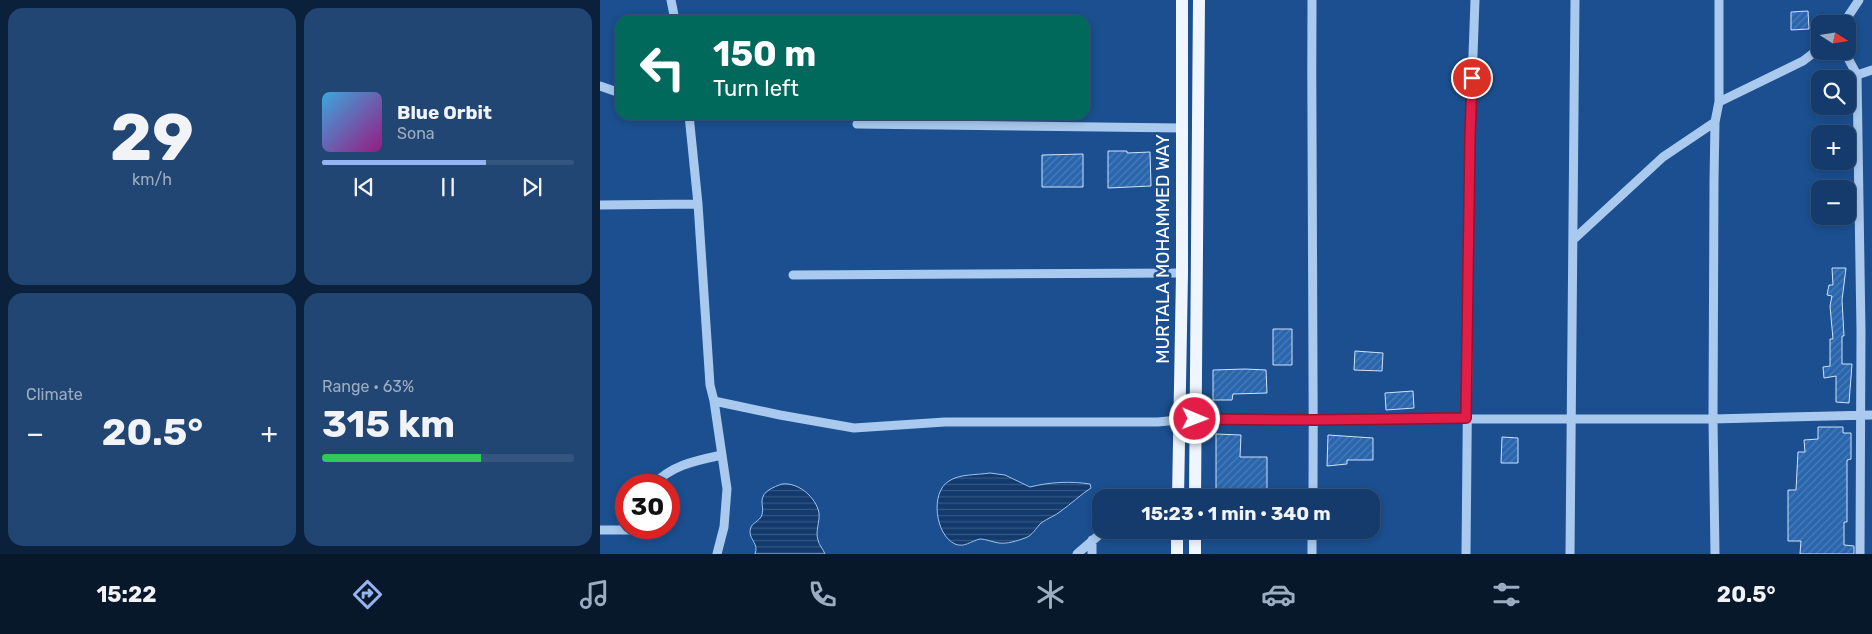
<!DOCTYPE html>
<html lang="en">
<head>
<meta charset="utf-8">
<style>
	:root { --surface:#143b6b; --page:#214673; --text:#f1f3f6; --muted:#9dadc1; --line:#33557e; --accent:#95b2f1 }
	body { margin:0; font-family:Rubik,sans-serif; background:var(--page); color:var(--text); height:100vh; display:flex; flex-direction:column; font-size:19px; white-space:nowrap }
	* { box-sizing:border-box; margin:0 }
	p { font-size:16px; color:var(--muted) }
	.icon { flex:none; width:28px; height:28px; fill:none; stroke:currentColor; stroke-width:2; stroke-linecap:round; stroke-linejoin:round }
	.map { position:relative; flex:1; overflow:hidden }
	.panel { display:flex; flex-direction:column; gap:8px; padding:8px; background:#0b203b; width:600px }
	.panel>* { flex:none }
	.hud { position:absolute; left:15px; top:15px; width:475px; height:105px; border-radius:15px; box-shadow:0 2px 8px #0003,0 0 0 1px var(--line); background:#00695c; color:#fff; overflow:hidden }
	.needle { width:32px; rotate:102deg }
	.tools { position:absolute; left:1211px; top:15px; display:grid; gap:10px }
	.tools a { display:grid; place-items:center; width:45px; height:45px; border-radius:10px; background:var(--surface); box-shadow:0 2px 8px #0003,0 0 0 1px var(--line); font-size:25px }
	.speed { position:absolute; left:15px; top:474px; display:flex; gap:10px; font-size:25px; font-weight:700; text-align:center }
	.speed>* { display:grid; place-content:center; width:65px; height:65px; border-radius:50%; background:var(--surface); box-shadow:0 2px 8px #0003,0 0 0 1px var(--line); line-height:1 }
	.speed .limit { border:8px solid #d22; background:#fff; color:#111 }
	.pin { position:absolute; display:grid; place-items:center; width:42px; height:42px; color:#fff; margin:-21px; border:2px solid #fff; border-radius:50%; box-shadow:0 1px 5px #0007 }
	.me { position:absolute; width:55px; margin:-28px; rotate:91deg; stroke-linejoin:round; filter:drop-shadow(0 0 4px #0008) }
	.turn { display:flex; align-items:center; gap:18px; height:105px; padding:0 15px; font-size:22px }
	.turn .icon { width:65px; height:65px; stroke-width:2.5 }
	.turn b { display:block; font-size:35px; line-height:42px }
	.big { font-size:38px; font-weight:700; line-height:1.1 }
	.panel .tile { flex:1; display:flex; flex-direction:column; justify-content:center; gap:8px; min-width:0; padding:0 18px; border-radius:15px; background:var(--page) }
	.panel .dial { align-items:center; gap:0 }
	.dial b { font-size:65px; line-height:1 }
	.song { display:flex; align-items:center; gap:15px }
	.cover { width:60px; height:60px; border-radius:8px; background:linear-gradient(135deg,hsl(200 70% 55%),hsl(310 70% 35%)) }
	.played { height:5px; border-radius:2px; background:linear-gradient(90deg,var(--accent) 65%,var(--line) 65%) }
	.keys { display:flex; justify-content:space-around; direction:ltr }
	.heat { display:flex; justify-content:space-between; align-items:center; font-size:28px; direction:ltr }
	.charge { height:8px; border-radius:4px; background:linear-gradient(90deg,#34c759 63%,var(--line) 0) }
	.panel .tiles { flex:1; display:grid; gap:8px; grid-template-columns:repeat(2,1fr) }
	.trip { position:absolute; left:492px; top:489px; width:288px; height:50px; border-radius:15px; background:var(--surface); box-shadow:0 2px 8px #0003,0 0 0 1px var(--line); font-weight:700; line-height:50px; text-align:center }
	.menu { display:flex; height:80px; justify-content:space-around; align-items:center; background:#08182b; color:var(--muted) }
	.menu .icon { width:35px; height:35px }
	.menu .selected { color:var(--accent) }
	.menu b { font-size:22px; color:var(--text) }
	main { display:flex; flex:1; min-height:0 }
	.map>svg:first-child { display:block }
	.water { fill:url(#water-rules); stroke:#9cc4f0 }
	.building { fill:url(#building-hatch); stroke:#cfe3fa }
	.lines { fill:none; stroke-linecap:round; stroke-linejoin:round }
	.minor { stroke:#a9c9ee; stroke-width:9 }
	.major { stroke:#f0f6ff; stroke-width:12 }
	.route-casing { stroke:#92132f; stroke-width:12 }
	.route { stroke:#e11d48; stroke-width:9 }
	.labels { text-anchor:middle; dominant-baseline:central; stroke-width:5; stroke-linejoin:round; paint-order:stroke }
	.street-label { font-size:18px; fill:#fff; stroke:#1b4f8f }
</style>
</head>
<body>
<main>
<section class="panel">
<div class="tiles">
<div class="tile dial"><b>29</b><p>km/h</p></div>
<div class="tile">
<div class="song"><i class="cover"></i><div><b>Blue Orbit</b><p>Sona</p></div></div>
<div class="played"></div>
<div class="keys"><svg class="icon" aria-label="previous" viewBox="0 0 24 24"><path d="M18 5L8 12l10 7zM5 5v14"/></svg><svg class="icon" aria-label="pause" viewBox="0 0 24 24"><path d="M8 5v14M16 5v14"/></svg><svg class="icon" aria-label="next" viewBox="0 0 24 24"><path d="M6 5l10 7-10 7zM19 5v14"/></svg></div>
</div>
<div class="tile"><p>Climate</p>
<div class="heat"><a>−</a><b class="big">20.5°</b><a>+</a></div>
</div>
<div class="tile"><p>Range · 63%</p><b class="big">315 km</b><div class="charge"></div></div>
</div>
</section>
<div class="map">
<svg width="1272" height="554" viewBox="0 0 1272 554">
	<defs>
		<pattern id="water-rules" width="6" height="5" patternUnits="userSpaceOnUse" patternTransform="scale(1.25)"><rect width="6" height="5" fill="#123a6d"/><path d="M0 2.5h6" fill="none" stroke="#365883"/></pattern>
		<pattern id="building-hatch" width="6" height="6" patternUnits="userSpaceOnUse" patternTransform="scale(1.25)"><rect width="6" height="6" fill="#2a66ad"/><path d="M-1 1l2-2M0 6l6-6M5 7l2-2" fill="none" stroke="#4a7db9"/></pattern>
	</defs>
	<rect width="100%" height="100%" fill="#1b4f8f"/>
	<!-- water -->
	<path class="water" d="M 390,473 L 405,475 L 430,487 C 449,482 471,481 490,484 L 491,488 C 480,495 471,504 461,511 C 455,516 448,518 441,523 C 436,528 432,536 425,538 C 417,541 407,544 399,543 C 392,542 386,539 380,539 C 371,541 364,548 355,544 C 335,535 330,492 349,481 C 359,474 377,475 390,473 Z
		M 182,484 C 198,482 216,497 219,513 C 220,522 215,532 218,540 C 219,545 223,549 225,554 L 155,554 C 159,544 150,540 150,532 C 150,523 157,523 161,517 C 164,511 162,507 162,501 C 162,491 174,487 182,484 Z"/>
	<!-- building -->
	<path class="building" d="M 1208,11 L 1209,29 L 1191,30 L 1191,12 Z
		M 508,151 L 527,151 L 527,153 L 550,152 L 551,186 L 508,188 Z
		M 483,154 L 483,187 L 442,187 L 442,155 Z
		M 1232,268 L 1246,268 L 1242,300 L 1244,336 L 1242,336 L 1242,364 L 1252,364 L 1249,403 L 1236,402 L 1236,376 L 1224,378 L 1223,367 L 1230,366 L 1230,339 L 1233,339 L 1230,306 L 1232,296 L 1227,295 L 1229,285 L 1233,285 Z
		M 673,329 L 692,329 L 692,365 L 673,365 Z
		M 755,351 L 783,353 L 782,371 L 754,370 Z
		M 645,369 L 666,370 L 667,393 L 633,394 L 632,400 L 613,400 L 613,370 Z
		M 813,391 L 814,408 L 786,410 L 785,393 Z
		M 1218,427 L 1243,427 L 1243,433 L 1251,433 L 1251,459 L 1247,460 L 1247,522 L 1244,522 L 1244,545 L 1254,546 L 1254,554 L 1200,554 L 1201,541 L 1188,541 L 1188,490 L 1196,490 L 1198,452 L 1205,452 L 1204,440 L 1218,439 Z
		M 616,434 L 641,435 L 640,457 L 667,457 L 667,494 L 643,494 L 643,491 L 616,491 Z
		M 728,435 L 773,438 L 773,460 L 747,460 L 747,464 L 727,466 Z
		M 902,437 L 918,438 L 918,463 L 901,463 Z"/>
	<g class="lines">
		<!-- minor -->
		<path class="minor" d="M 71,0 L 75,20
			M 712,0 C 711,166 714,332 713,498
			M 1243,24 L 1259,0
			M 1247,51 L 1249,60 L 1257,75 L 1261,331 L 1260,554
			M 1257,75 L 1272,70
			M 0,86 L 20,93
			M 1119,102 L 1203,61 L 1220,48
			M 89,115 L 98,204 L 110,385 L 114,401 L 127,489 L 124,527 L 117,554
			M 257,124 L 582,128
			M 0,205 L 98,204
			M 973,240 L 1063,157 L 1115,122
			M 193,275 L 582,273
			M 114,401 L 180,415 L 254,428 L 345,422 L 558,422 L 578,420
			M 595,419 L 1113,419 L 1272,415
			M 54,485 C 70,465 99,460 122,455
			M 0,530 L 29,530 L 41,528
			M 477,554 L 499,535 L 514,530
			M 492,554 L 492,540
			M 712,554 L 712,530
			M 866,554 L 870,137 L 875,0
			M 970,554 L 975,0
			M 1115,554 L 1113,419 L 1114,181 L 1115,122 L 1119,102 L 1119,0"/>
		<!-- major -->
		<path class="major" d="M 578,498 L 582,273 L 582,0
			M 595,498 L 599,0
			M 595,530 L 595,554
			M 577,554 L 577,530"/>
	</g>
	<g class="lines">
		<defs>
			<path id="route" d="M 595,419 L 713,420 L 866,418 L 870,137 L 872,78"/>
		</defs>
		<!-- route casing -->
		<use href="#route" class="route-casing"/>
		<!-- route -->
		<use href="#route" class="route"/>
	</g>
	<g class="labels">
		<!-- street labels -->
		<g class="street-label">
			<text transform="translate(563 249) rotate(-90)">MURTALA MOHAMMED WAY</text>
		</g>
	</g>
</svg>
<div class="tools">
<a><svg class="needle" viewBox="-14 -14 28 28"><path d="M0-13l5 13h-10z" fill="#e53935"/><path d="M0 13l5-13h-10z" fill="#9dadc1"/></svg></a>
<a><svg class="icon" aria-label="search" viewBox="0 0 24 24"><circle cx="10" cy="10" r="6"/><path d="M15 15l6 6"/></svg></a>
<a>+</a>
<a>−</a>
</div>
<div class="speed"><div class="limit">30</div></div>
<div class="pin" style="left:872px;top:78px;background:#d93025"><svg class="icon" aria-label="arrive" viewBox="0 0 24 24"><path d="M6 21V4h12l-3 4 3 4H6"/></svg></div>
<svg class="me" style="left:595px;top:419px" viewBox="-20 -20 40 40"><circle r="17" fill="#e11d48" stroke="#fff" stroke-width="3"/><path d="M0-11L8 9 0 5-8 9z" fill="#fff"/></svg>
<div class="trip">15:23 · 1 min · 340 m</div>
<div class="hud">
<div class="turn"><svg class="icon" aria-label="left" viewBox="0 0 24 24"><path d="M17 20v-9H6M10 6l-5 5 5 5"/></svg><div><b>150 m</b>Turn left</div></div>
</div>
</div>
</main>
<nav class="menu">
<b>15:22</b>
<svg class="icon selected" aria-label="directions" viewBox="0 0 24 24"><path d="M12 3l9 9-9 9-9-9zM9 14v-3h6M13 9l2 2-2 2"/></svg>
<svg class="icon" aria-label="music" viewBox="0 0 24 24"><path d="M9 18V5l10-2v13"/><circle cx="6" cy="18" r="3"/><circle cx="16" cy="16" r="3"/></svg>
<svg class="icon" aria-label="phone" viewBox="0 0 24 24"><path d="M5 4h4l2 5-3 2q2 4 5 5l2-3 5 2v4C11 20 4 13 5 4z"/></svg>
<svg class="icon" aria-label="climate" viewBox="0 0 24 24"><path d="M12 3v18M4 7l16 10M4 17L20 7"/></svg>
<svg class="icon" aria-label="car" viewBox="0 0 24 24"><path d="M5 17H2v-5l4-1 3-4h7l3 4 3 1v5h-3M9 17h6M6 11h13"/><circle cx="7" cy="17" r="2"/><circle cx="17" cy="17" r="2"/></svg>
<svg class="icon" aria-label="filters" viewBox="0 0 24 24"><path d="M4 7h16M4 17h16"/><circle cx="9" cy="7" r="2"/><circle cx="15" cy="17" r="2"/></svg>
<b>20.5°</b>
</nav>
</body>
</html>
